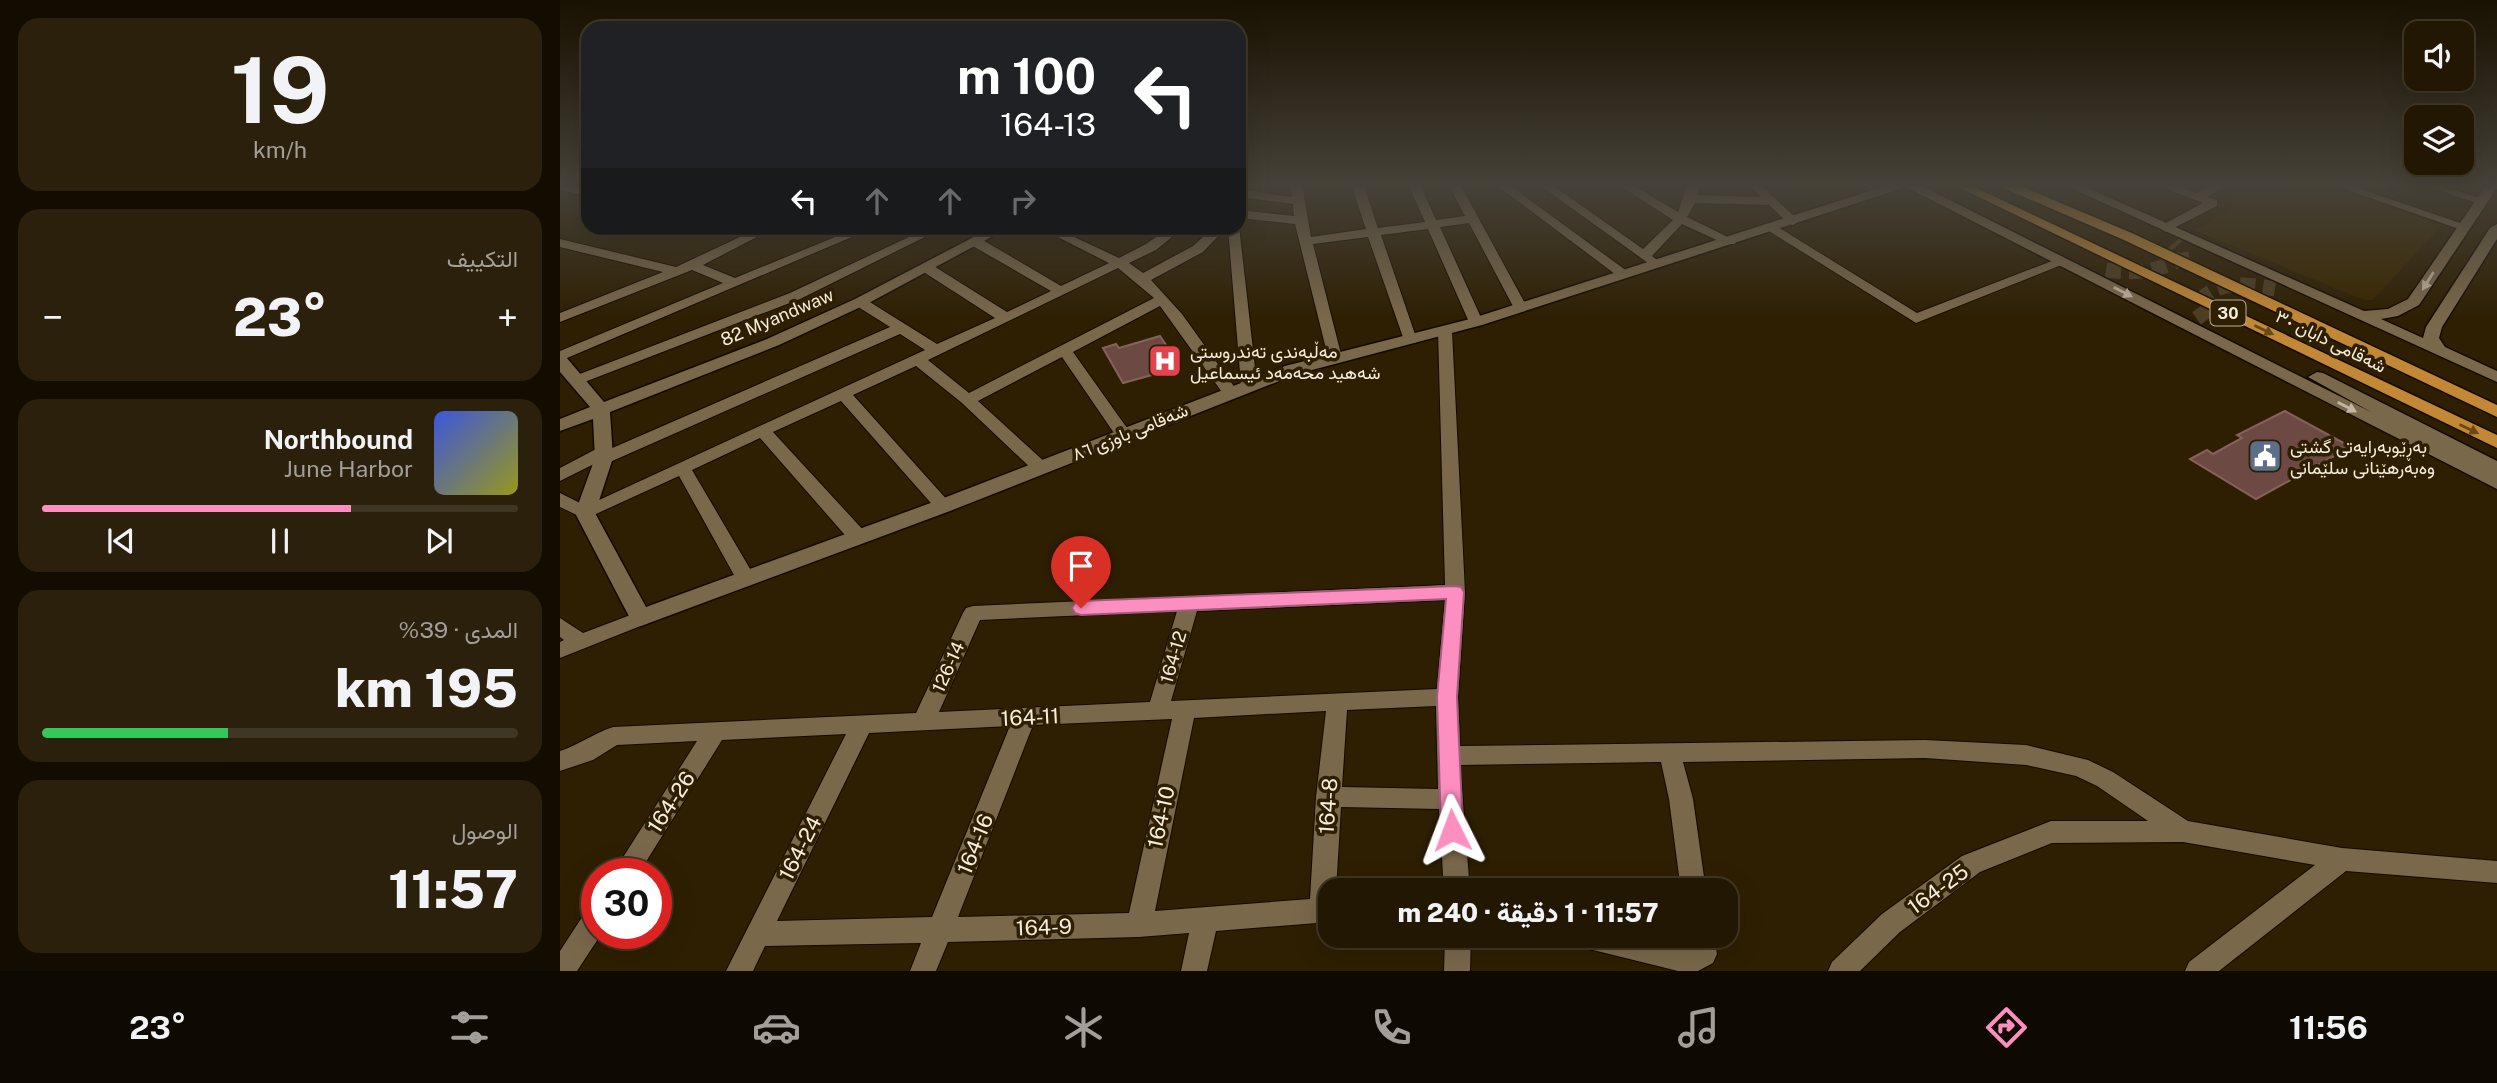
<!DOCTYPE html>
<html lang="ar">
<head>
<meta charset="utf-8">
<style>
	:root { --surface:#221702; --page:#2a200c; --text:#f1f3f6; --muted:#a29f99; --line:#3f3624; --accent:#fd8ec0 }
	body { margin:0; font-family:"Public Sans",Vazirmatn,sans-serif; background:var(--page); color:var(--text); direction:rtl; height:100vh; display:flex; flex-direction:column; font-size:26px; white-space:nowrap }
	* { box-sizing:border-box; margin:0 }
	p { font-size:23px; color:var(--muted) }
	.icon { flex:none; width:38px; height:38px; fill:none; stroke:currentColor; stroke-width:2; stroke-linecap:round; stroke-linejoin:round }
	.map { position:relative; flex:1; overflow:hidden; direction:ltr }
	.side { display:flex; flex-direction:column; gap:18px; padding:18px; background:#130d01; width:560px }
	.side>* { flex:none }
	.banner { position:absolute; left:21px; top:21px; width:665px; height:214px; border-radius:21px; box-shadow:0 7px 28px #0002,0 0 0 2px var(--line); direction:rtl; background:#202124; color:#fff; overflow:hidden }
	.buttons { position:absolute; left:1844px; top:21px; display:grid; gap:14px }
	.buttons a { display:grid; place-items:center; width:70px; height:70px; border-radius:14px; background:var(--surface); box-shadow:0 7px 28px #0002,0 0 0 2px var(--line); font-size:35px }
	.speed { position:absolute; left:21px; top:858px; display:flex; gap:14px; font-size:35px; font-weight:700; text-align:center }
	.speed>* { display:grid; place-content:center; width:91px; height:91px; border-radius:50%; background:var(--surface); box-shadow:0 7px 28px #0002,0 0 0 2px var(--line); line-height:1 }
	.speed .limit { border:10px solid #d22; background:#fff; color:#111 }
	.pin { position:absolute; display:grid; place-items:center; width:60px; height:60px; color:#fff; margin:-72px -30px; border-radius:50% 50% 50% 0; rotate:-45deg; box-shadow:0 0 7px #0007 }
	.pin .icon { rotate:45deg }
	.me { position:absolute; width:77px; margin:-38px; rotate:357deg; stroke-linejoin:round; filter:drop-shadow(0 0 5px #0008) }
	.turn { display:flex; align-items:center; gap:24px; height:147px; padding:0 35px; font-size:32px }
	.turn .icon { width:91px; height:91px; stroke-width:2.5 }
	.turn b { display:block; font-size:49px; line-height:60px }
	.lanes { display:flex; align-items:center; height:66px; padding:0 35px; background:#0003; justify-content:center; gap:35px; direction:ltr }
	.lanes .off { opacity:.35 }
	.big { font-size:52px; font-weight:800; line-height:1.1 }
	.side .tile { flex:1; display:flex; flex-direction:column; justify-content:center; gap:10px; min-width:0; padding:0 24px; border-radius:21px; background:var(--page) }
	.side .dial { align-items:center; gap:0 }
	.dial b { font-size:91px; line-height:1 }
	.song { display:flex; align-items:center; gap:21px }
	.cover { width:84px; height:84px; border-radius:10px; background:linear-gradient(135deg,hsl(230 70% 55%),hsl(60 70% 35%)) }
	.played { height:7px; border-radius:4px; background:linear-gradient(90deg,var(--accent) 65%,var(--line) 65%) }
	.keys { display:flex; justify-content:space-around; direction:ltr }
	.heat { display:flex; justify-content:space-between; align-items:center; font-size:38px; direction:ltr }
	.charge { height:10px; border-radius:5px; background:linear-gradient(90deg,#34c759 39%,var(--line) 0) }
	.trip { position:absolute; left:758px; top:878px; width:420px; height:70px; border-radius:21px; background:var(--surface); box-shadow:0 7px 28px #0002,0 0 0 2px var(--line); font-weight:800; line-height:70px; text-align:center; direction:rtl }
	.tab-bar { display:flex; height:112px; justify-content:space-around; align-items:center; background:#0e0901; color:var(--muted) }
	.tab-bar .icon { width:49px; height:49px }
	.tab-bar .active { color:var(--accent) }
	.tab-bar b { font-size:32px; color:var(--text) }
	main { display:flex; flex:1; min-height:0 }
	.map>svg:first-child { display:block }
	.built { fill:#392600 }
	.building { fill:#6c4a43; stroke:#85615a; stroke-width:2 }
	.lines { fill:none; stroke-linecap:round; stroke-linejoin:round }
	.tertiary-tunnel { stroke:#4c3e23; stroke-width:15; stroke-dasharray:15 8; stroke-linecap:butt }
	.minor-casing { stroke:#140900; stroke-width:2 }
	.tertiary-casing { stroke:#140900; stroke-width:3 }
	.primary-casing { stroke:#140900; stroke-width:3 }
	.minor { fill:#7a684b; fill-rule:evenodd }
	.tertiary { fill:#7a684b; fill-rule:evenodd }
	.primary { fill:#c38836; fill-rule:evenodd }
	.oneway { fill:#c4b7a2 }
	.oneway2 { fill:#6a4917 }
	.route { fill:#fd8ec0; stroke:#a45c7d; stroke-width:2 }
	.labels { text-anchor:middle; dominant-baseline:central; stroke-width:7; stroke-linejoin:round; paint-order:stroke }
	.shield { fill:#2e1f02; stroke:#baae9b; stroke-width:2 }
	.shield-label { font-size:16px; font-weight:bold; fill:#f6ecdc }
	.street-label { font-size:18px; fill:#f6ecdc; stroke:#2e1f02 }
	.poi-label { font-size:18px; fill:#f6ecdc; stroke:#2e1f02; text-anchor:start }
	.near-street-label { font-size:21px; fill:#f6ecdc; stroke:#2e1f02 }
</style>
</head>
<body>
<main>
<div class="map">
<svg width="1937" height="971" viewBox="0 0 1937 971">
	<rect width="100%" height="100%" fill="#2e1f02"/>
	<!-- built -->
	<path class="built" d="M 1688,184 L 1759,184 L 1882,225 L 1813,300 L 1804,300 L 1634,230 L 1682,202 L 1671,193 Z"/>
	<!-- building -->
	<path class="building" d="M 600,336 L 619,364 L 609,368 L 610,370 L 563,383 L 543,348 L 556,344 L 559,348 Z
		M 1725,411 L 1791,447 L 1696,499 L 1630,459 L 1647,450 L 1653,454 L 1682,438 L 1677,435 Z"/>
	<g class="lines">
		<!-- tertiary-tunnel -->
		<path class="tertiary-tunnel" d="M 1546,270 C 1574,274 1597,272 1622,258 L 1621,251 L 1614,243
			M 1647,320 L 1636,305 C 1656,279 1686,284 1715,289"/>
		<defs>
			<path id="minor" d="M 0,184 L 28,188 L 28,196 L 0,190 Z
				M 730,184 L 742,184 L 751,237 L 806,229 L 791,184 L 803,184 L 818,228 L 865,222 L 848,184 L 860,184 L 876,220 L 905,216 L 888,184 L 900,184 L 967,307 L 960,311 L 955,310 L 909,223 L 880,227 L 923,322 L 916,326 L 909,322 L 868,229 L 821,235 L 857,340 L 855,343 L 845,343 L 808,237 L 753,244 L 782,358 L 774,363 L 769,361 L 735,224 L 679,218 L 679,210 L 734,216 L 733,204 L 679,197 L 679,189 L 732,197 Z
				M 935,184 L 948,184 L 1071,274 L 1064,278 L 1059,277 Z
				M 978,184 L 991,184 L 1083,249 L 1113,220 L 1057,184 L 1071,184 L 1118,212 L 1127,184 L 1139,184 L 1137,195 L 1201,197 L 1188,184 L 1200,184 L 1239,221 L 1233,225 L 1229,224 L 1209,205 L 1135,203 L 1127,217 L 1176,241 L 1175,244 L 1165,244 L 1122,224 L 1092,256 L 1102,264 L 1095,268 Z
				M 1594,184 L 1610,184 L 1636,193 L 1654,184 L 1668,184 L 1647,197 L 1657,200 L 1657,206 L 1606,232 L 1600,228 L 1602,225 L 1643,203 Z
				M 1770,184 L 1786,184 L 1909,226 L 1903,230 L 1899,229 Z
				M 1859,184 L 1876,184 L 1926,200 L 1920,204 Z
				M 1213,224 L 1357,313 L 1497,259 L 1502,258 L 1509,262 L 1356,323 L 1209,231 L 1207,228 Z
				M 679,226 L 697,385 L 689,390 L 681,385 L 668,228 Z
				M 199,228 L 214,228 L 143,265 L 175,278 L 297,228 L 313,228 L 0,361 L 0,351 L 163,283 L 132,270 L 0,322 L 0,313 L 103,272 L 0,247 L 0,239 L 116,267 Z
				M 368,228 L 383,228 L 240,299 L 22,383 L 12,383 L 9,380 L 12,377 L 230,293 Z
				M 480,228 L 495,228 L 559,258 L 586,244 L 609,228 L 623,228 L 596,250 L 569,263 L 583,273 L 633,246 L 653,228 L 666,228 L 643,252 L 591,280 L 622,314 L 678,392 L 676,395 L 664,395 L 600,306 L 513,352 L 572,435 L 570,439 L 558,439 L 502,357 L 418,401 L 487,464 L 490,468 L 487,472 L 475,472 L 402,403 L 356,366 L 293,395 L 389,502 L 392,506 L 389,510 L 377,510 L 281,401 L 213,432 L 305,532 L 307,537 L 305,542 L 291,542 L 200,438 L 132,470 L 196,579 L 193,584 L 179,584 L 119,476 L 25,519 L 0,507 L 0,493 L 26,506 L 365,350 L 340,334 L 50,462 L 38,462 L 0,481 L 0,468 L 38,448 L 50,449 L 330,327 L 295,305 L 295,299 L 305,299 L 377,344 L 435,318 L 362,271 L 362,265 L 372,265 L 447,312 L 491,291 L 411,245 L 411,239 L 421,239 L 501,286 L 549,263 ZM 558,268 L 594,298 L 409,393 L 368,360 Z
				M 885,327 L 892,331 L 905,592 L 898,697 L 900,746 L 1365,740 L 1466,745 L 1528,760 L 1553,772 L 1628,821 L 1782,848 L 1937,861 L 1937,883 L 1786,871 L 1659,971 L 1625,971 L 1629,962 L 1755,865 L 1623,842 L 1492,843 L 1420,872 L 1340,932 L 1300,971 L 1268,971 L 1272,962 L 1322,914 L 1402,856 L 1491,821 L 1588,821 L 1537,786 L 1516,776 L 1466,765 L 1365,758 L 1123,762 L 1133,799 L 1146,891 L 1121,891 L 1109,799 L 1101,762 L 900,765 L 910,891 L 884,891 L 879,809 L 781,807 L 776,891 L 770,891 L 770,922 L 656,931 L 647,971 L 621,971 L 629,933 L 579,937 L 388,942 L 376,971 L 350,971 L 361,943 L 205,946 L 193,971 L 166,971 L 286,734 L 162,740 L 79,873 L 53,873 L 137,741 L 57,745 L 33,760 L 0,771 L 0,751 C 19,745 34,733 53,727 L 356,713 L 403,613 L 406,608 L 413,606 L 885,585 L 878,331 ZM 885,600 L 877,689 L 611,701 L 637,611 ZM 617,611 L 590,702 L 379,712 L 420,620 ZM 876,706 L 878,789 L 782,787 L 787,710 ZM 766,711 L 756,797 L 750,899 L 595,911 L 634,718 ZM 612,719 L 569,913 L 398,917 L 473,725 ZM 450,726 L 372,917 L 217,921 L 309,733 Z
				M 81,611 L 88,613 L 91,618 L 88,623 L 0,658 L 0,642 L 4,640 L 0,637 L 0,618 L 23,633 Z
				M 37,905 L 37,933 L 42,933 L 17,971 L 0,971 L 0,951 L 28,908 Z
				M 885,936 L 911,936 L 910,971 L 884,971 Z
				M 1016,936 L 1088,936 L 1127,949 L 1130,947 L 1128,936 L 1154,936 L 1157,954 L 1153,963 L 1138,971 L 1118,971 L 1029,949 L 1020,945 Z"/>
			<path id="tertiary" d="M 1331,184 L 1358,184 L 1813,413 L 1748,377 L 1757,372 L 1763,373 L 1937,461 L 1937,489 L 1346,187 L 922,325 L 737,374 L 390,511 L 81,626 L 73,624 L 15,513 L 35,458 L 33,419 L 0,431 L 0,419 L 30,407 L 0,372 L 0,356 L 6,357 L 44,402 L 207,339 L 295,299 L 431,228 L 448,228 L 305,305 L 219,345 L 50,412 L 53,458 L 35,513 L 86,607 L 376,501 L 725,366 L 910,319 Z
				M 1502,184 L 1519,184 L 1804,311 L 1828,309 L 1848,299 L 1927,184 L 1937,184 L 1937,188 L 1859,305 L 1838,316 L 1821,319 L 1863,338 L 1866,327 L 1930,228 L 1937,224 L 1937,239 L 1882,327 L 1879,338 L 1885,347 L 1937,371 L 1937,382 Z"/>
			<path id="primary" d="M 1392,184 L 1408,184 L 1937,435 L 1937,448 Z
				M 1440,184 L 1456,184 L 1574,234 L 1937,405 L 1937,417 L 1564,240 L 1441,187 Z"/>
		</defs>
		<!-- minor casing -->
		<use href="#minor" class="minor-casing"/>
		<!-- tertiary casing -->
		<use href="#tertiary" class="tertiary-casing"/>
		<!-- primary casing -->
		<use href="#primary" class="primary-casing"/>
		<!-- minor -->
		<use href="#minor" class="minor"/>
		<!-- tertiary -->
		<use href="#tertiary" class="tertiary"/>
		<!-- primary -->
		<use href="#primary" class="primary"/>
	</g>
	<!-- one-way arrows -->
	<defs><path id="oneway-solid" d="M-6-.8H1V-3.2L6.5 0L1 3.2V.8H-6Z" transform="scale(1.75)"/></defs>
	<g class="oneway">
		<use href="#oneway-solid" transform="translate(1868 281) rotate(122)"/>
		<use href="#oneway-solid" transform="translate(1563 292) rotate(27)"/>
		<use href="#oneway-solid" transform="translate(1787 407) rotate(27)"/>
	</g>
	<g class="oneway2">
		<use href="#oneway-solid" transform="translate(1704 330) rotate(26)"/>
		<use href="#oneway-solid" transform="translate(1909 429) rotate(26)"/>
	</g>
	<!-- sky -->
	<linearGradient id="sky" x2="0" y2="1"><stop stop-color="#191101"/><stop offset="0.58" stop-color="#464239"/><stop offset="1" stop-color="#464239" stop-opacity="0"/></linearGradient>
	<rect width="1937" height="319" fill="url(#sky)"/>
	<!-- route -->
	<path class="route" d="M 895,586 L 901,587 L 904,592 L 897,697 L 903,830 L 899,837 L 892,840 L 884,837 L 881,830 L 877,697 L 886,599 L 521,615 L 515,613 L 512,608 L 515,603 L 521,601 Z"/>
	<!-- icons -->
	<defs>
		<symbol id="hospital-square" viewBox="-11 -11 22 22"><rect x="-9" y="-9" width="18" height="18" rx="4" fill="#e0444e" stroke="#2e1f02"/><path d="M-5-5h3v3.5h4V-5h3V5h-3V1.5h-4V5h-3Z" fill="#fff"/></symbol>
		<symbol id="civic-square" viewBox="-11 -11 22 22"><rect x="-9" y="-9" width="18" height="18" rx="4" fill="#5c6f8a" stroke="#2e1f02"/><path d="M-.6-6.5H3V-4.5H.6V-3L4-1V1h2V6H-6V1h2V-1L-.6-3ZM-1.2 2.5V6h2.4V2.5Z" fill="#fff"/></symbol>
	</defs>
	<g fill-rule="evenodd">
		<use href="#hospital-square" x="586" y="342" width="38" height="38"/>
		<use href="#civic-square" x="1686" y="437" width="38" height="38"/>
	</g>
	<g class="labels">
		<!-- shield labels -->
		<rect class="shield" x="1650.5" y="300.5" width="35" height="25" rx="5"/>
		<g class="shield-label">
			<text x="1668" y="313">30</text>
		</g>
		<!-- street labels -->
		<g class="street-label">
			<text transform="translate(217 317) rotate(-23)">82 Myandwaw</text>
			<text transform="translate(1771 341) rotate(26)">شەقامی دابان ٣٠</text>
			<text transform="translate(570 432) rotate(-22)">شەقامی باوزی ٨٦</text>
			<text transform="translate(613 657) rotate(-74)">164-12</text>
			<text transform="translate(388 667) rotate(-66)">126-14</text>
		</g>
		<!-- poi labels -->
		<g class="poi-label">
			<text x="630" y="351">مەڵبەندی تەندروستی<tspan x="630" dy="21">شەهید محەمەد ئیسماعیل</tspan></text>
			<text x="1730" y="446">بەڕێوبەرایەتی گشتی<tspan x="1730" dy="21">وەبەرهێنانی سلێمانی</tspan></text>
		</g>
		<!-- near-street labels -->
		<g class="near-street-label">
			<text transform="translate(470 717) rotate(-3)">164-11</text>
			<text transform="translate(111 802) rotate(-57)">164-26</text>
			<text transform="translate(768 806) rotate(-86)">164-8</text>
			<text transform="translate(601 817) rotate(-78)">164-10</text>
			<text transform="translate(415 844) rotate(-68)">164-16</text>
			<text transform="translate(240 848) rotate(-63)">164-24</text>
			<text transform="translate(1378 889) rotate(-36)">164-25</text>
			<text transform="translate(484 927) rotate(-2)">164-9</text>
		</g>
	</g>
</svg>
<div class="buttons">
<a><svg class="icon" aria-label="sound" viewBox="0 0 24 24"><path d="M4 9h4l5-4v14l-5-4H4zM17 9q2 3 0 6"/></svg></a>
<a><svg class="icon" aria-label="layers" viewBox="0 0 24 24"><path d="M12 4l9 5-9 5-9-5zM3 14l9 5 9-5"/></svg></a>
</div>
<div class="speed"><div class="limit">30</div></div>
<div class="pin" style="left:521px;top:608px;background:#d93025"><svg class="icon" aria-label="arrive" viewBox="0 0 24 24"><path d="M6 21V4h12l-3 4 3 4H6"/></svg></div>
<svg class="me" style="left:892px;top:830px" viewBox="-20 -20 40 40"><path d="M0-17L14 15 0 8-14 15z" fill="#fd8ec0" stroke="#fff" stroke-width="4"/></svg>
<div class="trip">11:57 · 1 دقيقة · 240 m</div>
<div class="banner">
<div class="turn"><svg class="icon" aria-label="left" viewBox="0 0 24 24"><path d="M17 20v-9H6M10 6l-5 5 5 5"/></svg><div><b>100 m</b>164-13</div></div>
<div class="lanes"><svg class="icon" aria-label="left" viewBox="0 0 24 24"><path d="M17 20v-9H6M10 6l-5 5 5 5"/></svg><svg class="icon off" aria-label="ahead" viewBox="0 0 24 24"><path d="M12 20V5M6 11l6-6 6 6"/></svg><svg class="icon off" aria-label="ahead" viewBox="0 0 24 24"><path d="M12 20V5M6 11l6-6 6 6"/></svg><svg class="icon off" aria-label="right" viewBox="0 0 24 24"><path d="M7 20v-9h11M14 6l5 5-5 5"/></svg></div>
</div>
</div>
<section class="side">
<div class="tile dial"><b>19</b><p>km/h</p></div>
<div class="tile"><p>التكييف</p>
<div class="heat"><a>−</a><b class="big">23°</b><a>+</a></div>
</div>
<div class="tile">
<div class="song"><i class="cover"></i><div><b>Northbound</b><p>June Harbor</p></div></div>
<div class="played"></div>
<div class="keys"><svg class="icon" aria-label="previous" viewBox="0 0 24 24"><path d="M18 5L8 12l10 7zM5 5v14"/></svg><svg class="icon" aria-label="pause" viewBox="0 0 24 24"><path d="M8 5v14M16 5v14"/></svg><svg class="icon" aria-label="next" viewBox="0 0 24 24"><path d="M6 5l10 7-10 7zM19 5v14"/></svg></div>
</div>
<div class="tile"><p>المدى · 39%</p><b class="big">195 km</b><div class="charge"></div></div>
<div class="tile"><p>الوصول</p><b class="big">11:57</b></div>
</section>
</main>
<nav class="tab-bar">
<b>11:56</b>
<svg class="icon active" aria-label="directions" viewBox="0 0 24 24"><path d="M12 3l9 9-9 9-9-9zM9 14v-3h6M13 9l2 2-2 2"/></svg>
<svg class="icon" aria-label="music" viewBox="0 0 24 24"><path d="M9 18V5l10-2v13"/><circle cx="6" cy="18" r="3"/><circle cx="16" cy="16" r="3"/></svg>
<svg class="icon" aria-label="phone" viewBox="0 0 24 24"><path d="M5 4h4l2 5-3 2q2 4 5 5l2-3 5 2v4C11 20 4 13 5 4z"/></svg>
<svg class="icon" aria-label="climate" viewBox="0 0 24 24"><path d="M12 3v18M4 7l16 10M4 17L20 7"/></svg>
<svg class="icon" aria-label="car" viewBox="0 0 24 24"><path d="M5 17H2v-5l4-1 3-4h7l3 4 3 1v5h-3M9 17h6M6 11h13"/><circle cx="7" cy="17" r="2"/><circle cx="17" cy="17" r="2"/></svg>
<svg class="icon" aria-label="filters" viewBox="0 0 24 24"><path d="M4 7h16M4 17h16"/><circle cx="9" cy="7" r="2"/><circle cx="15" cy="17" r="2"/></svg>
<b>23°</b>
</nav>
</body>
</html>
